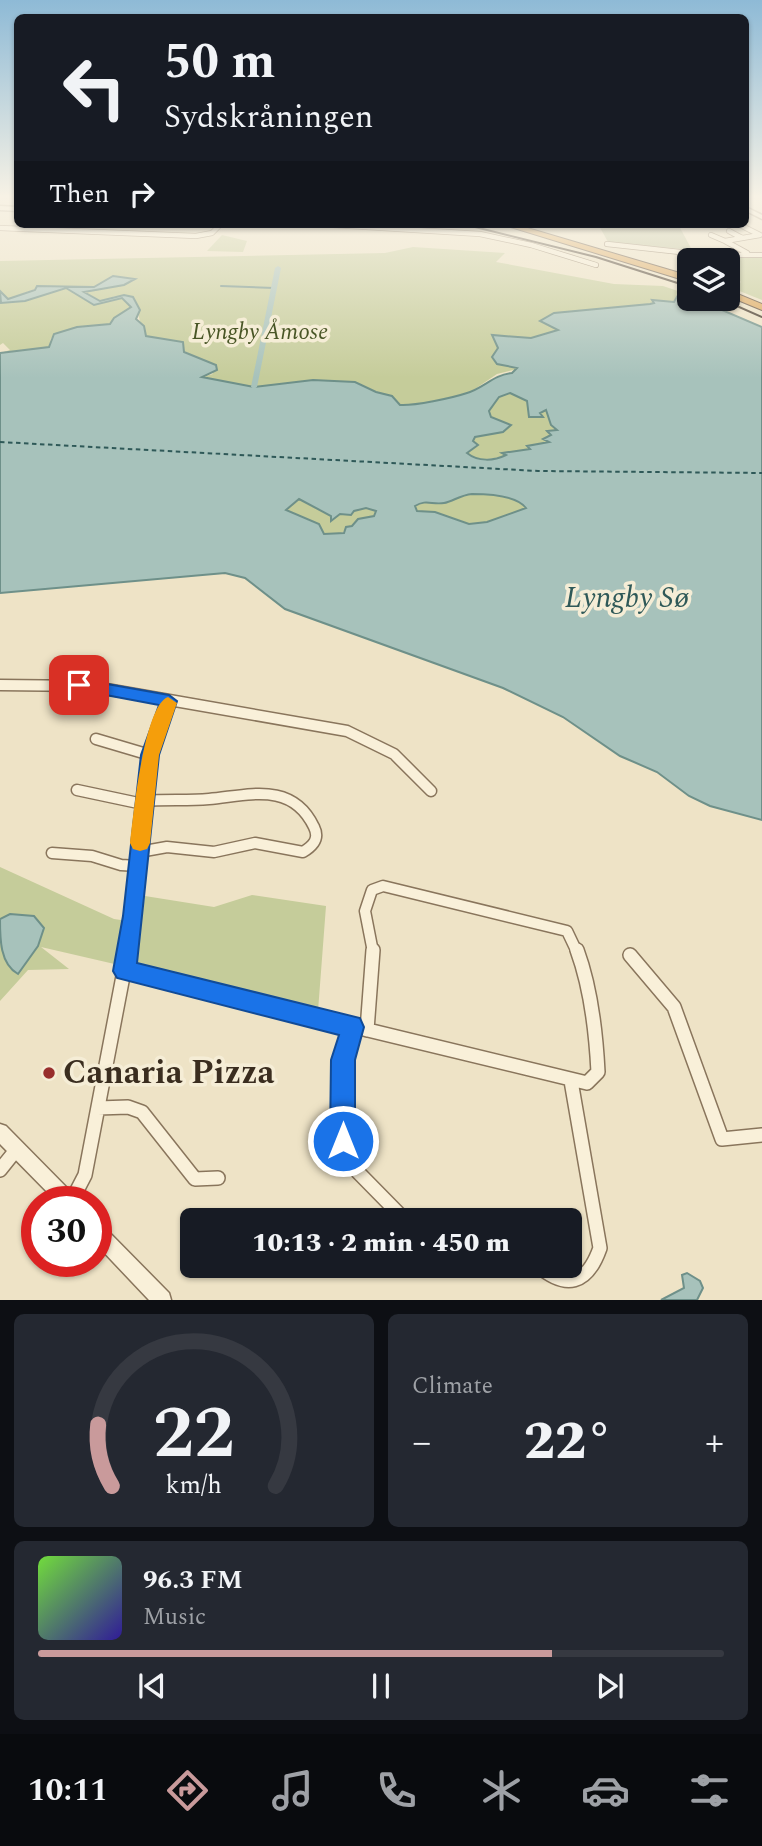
<!DOCTYPE html>
<html lang="en">
<head>
<meta charset="utf-8">
<style>
	:root { --surface:#171b24; --page:#242831; --text:#f1f3f6; --muted:#9ea1a6; --line:#363941; --accent:#c99a9b }
	body { margin:0; font-family:Spectral,serif; background:var(--page); color:var(--text); height:100vh; display:flex; flex-direction:column; font-size:26px; white-space:nowrap }
	* { box-sizing:border-box; margin:0 }
	p { font-size:23px; color:var(--muted) }
	.icon { flex:none; width:38px; height:38px; fill:none; stroke:currentColor; stroke-width:2; stroke-linecap:round; stroke-linejoin:round }
	.map { position:relative; height:1300px; overflow:hidden }
	.details { display:flex; flex-direction:column; gap:14px; padding:14px; background:#0d0f14; flex:1 }
	.details>* { flex:none }
	.banner { position:absolute; left:14px; top:14px; width:735px; height:214px; border-radius:10px; box-shadow:0 2px 5px #0004; background:#171b24; color:var(--text); overflow:hidden }
	.fabs { position:absolute; left:677px; top:248px; display:grid; gap:14px }
	.fabs a { display:grid; place-items:center; width:63px; height:63px; border-radius:10px; background:var(--surface); box-shadow:0 2px 5px #0004; font-size:35px }
	.speed { position:absolute; left:21px; top:1186px; display:flex; gap:14px; font-size:35px; font-weight:700; text-align:center }
	.speed>* { display:grid; place-content:center; width:91px; height:91px; border-radius:50%; background:var(--surface); box-shadow:0 2px 5px #0004; line-height:1 }
	.speed .limit { border:10px solid #d22; background:#fff; color:#111 }
	.pin { position:absolute; display:grid; place-items:center; width:60px; height:60px; color:#fff; margin:-30px; border-radius:14px; box-shadow:0 4px 10px #0006 }
	.me { position:absolute; width:77px; margin:-38px; rotate:0deg; stroke-linejoin:round; filter:drop-shadow(0 0 5px #0008) }
	.turn { display:flex; align-items:center; gap:24px; height:147px; padding:0 35px; font-size:32px }
	.turn .icon { width:91px; height:91px; stroke-width:2.5 }
	.turn b { display:block; font-size:49px; line-height:60px }
	.then { display:flex; align-items:center; height:66px; padding:0 35px; background:#0003; gap:14px; font-size:26px }
	.big { font-size:52px; font-weight:800; line-height:1.1 }
	.details .tile { flex:1; display:flex; flex-direction:column; justify-content:center; gap:10px; min-width:0; padding:0 24px; border-radius:10px; background:var(--page) }
	.details .dial { align-items:center; gap:0 }
	.dial svg { height:182px; overflow:visible; fill:none; stroke:var(--line); stroke-width:7; stroke-linecap:round; text-anchor:middle }
	.dial text { fill:var(--text); stroke:none }
	.song { display:flex; align-items:center; gap:21px }
	.cover { width:84px; height:84px; border-radius:10px; background:linear-gradient(135deg,hsl(100 70% 55%),hsl(250 70% 35%)) }
	.played { height:7px; border-radius:4px; background:linear-gradient(90deg,var(--accent) 75%,var(--line) 75%) }
	.keys { display:flex; justify-content:space-around; direction:ltr }
	.heat { display:flex; justify-content:space-between; align-items:center; font-size:38px; direction:ltr }
	.details .tiles { flex:1; display:grid; gap:14px; grid-template-columns:1fr 1fr }
	.tile:last-child { grid-column:span 2 }
	.trip { position:absolute; left:180px; top:1208px; width:402px; height:70px; border-radius:10px; background:var(--surface); box-shadow:0 2px 5px #0004; font-weight:800; line-height:70px; text-align:center }
	.tabs { display:flex; height:112px; justify-content:space-around; align-items:center; background:#090b0e; color:var(--muted) }
	.tabs .icon { width:49px; height:49px }
	.tabs .active { color:var(--accent) }
	.tabs b { font-size:32px; color:var(--text) }
	.map>svg:first-child { display:block }
	.green { fill:#c5cc9a }
	.cemetery { fill:#bbc199 }
	.water { fill:#a7c2bb; stroke:#6e9089; stroke-width:2; fill-rule:evenodd }
	.lines { fill:none; stroke-linecap:round; stroke-linejoin:round }
	.stream { stroke:#6e9089; stroke-width:2 }
	.canal { fill:#a7c2bb; fill-rule:evenodd }
	.ferry { stroke:#2f5958; stroke-width:2; stroke-dasharray:4.5 3.5; stroke-linecap:butt }
	.minor-far2-casing { stroke:#89755c; stroke-width:6 }
	.minor-far1-casing { stroke:#89755c; stroke-width:13 }
	.minor-casing { stroke:#89755c; stroke-width:16 }
	.tertiary-casing { stroke:#89755c; stroke-width:3 }
	.motorway-casing { stroke:#574330; stroke-width:2 }
	.minor-far2 { stroke:#f9f0d9; stroke-width:4.5 }
	.minor-far1 { stroke:#f9f0d9; stroke-width:10 }
	.minor { stroke:#f9f0d9; stroke-width:13 }
	.tertiary { fill:#f9f0d9; fill-rule:evenodd }
	.motorway { fill:#dca558; fill-rule:evenodd }
	.tram { stroke:#3a2d1f; stroke-width:2 }
	.route { fill:#1a73e8; stroke:#114b97; stroke-width:2 }
	.slow { fill:#f59e0b }
	.poi-dot { fill:#982e2c; stroke:#f5edd6; stroke-width:2.5 }
	.labels { text-anchor:middle; dominant-baseline:central; stroke-width:7; stroke-linejoin:round; paint-order:stroke }
	.far-park-label { font-size:23px; font-style:italic; fill:#495626; stroke:#f5edd6 }
	.water-label { font-size:30px; font-style:italic; fill:#2f5958; stroke:#f5edd6 }
	.near-poi-label { font-size:33px; font-weight:bold; fill:#3a2d1f; stroke:#f5edd6; text-anchor:start }
</style>
</head>
<body>
<div class="map">
<svg width="762" height="1300" viewBox="0 0 762 1300">
	<rect width="100%" height="100%" fill="#eee3c6"/>
	<!-- green -->
	<path class="green" d="M 222,235 L 247,241 L 243,252 L 207,251 Z
		M 413,247 L 505,253 L 496,262 L 614,284 L 663,286 L 678,291 L 674,302 L 653,300 L 655,303 L 650,304 L 554,313 L 541,321 L 559,330 L 531,338 L 492,335 L 498,348 L 492,357 L 517,369 L 497,374 L 469,393 L 412,406 L 399,405 L 392,396 L 376,392 L 355,382 L 313,380 L 254,387 L 202,377 L 213,374 L 200,359 L 182,350 L 183,342 L 146,336 C 137,319 140,312 133,297 L 116,296 L 100,301 L 84,291 L 134,281 L 78,288 L 43,286 L 8,299 L 0,291 L 0,261 L 385,253 Z
		M 714,256 L 762,257 L 762,300 L 732,288 L 741,282 L 728,269 L 728,261 L 719,261 Z
		M 66,288 L 94,305 L 122,298 L 131,306 L 110,324 L 77,327 L 51,338 L 49,347 L 0,353 L 10,350 L 3,343 L 0,345 L 0,303 L 25,301 Z
		M 510,393 L 527,400 L 542,417 L 540,413 L 546,410 L 551,425 L 557,429 L 548,431 L 551,441 L 528,446 L 532,449 L 504,453 L 503,457 C 489,458 479,463 466,453 L 477,444 L 472,441 L 475,437 L 503,432 L 502,423 L 490,416 L 489,411 L 499,397 Z
		M 472,494 C 488,494 516,494 526,508 L 487,522 L 469,524 L 435,512 L 417,511 L 415,506 C 427,499 432,505 444,503 C 452,502 460,495 472,494 Z
		M 298,499 L 331,516 L 331,520 C 344,510 361,506 376,511 L 374,516 C 354,520 345,539 324,534 L 319,524 L 285,510 Z
		M 0,867 L 114,919 L 141,923 L 145,896 L 214,907 L 252,895 L 326,906 L 318,1011 L 41,947 L 69,969 L 28,970 L 0,1001 Z"/>
	<!-- cemetery -->
	<path class="cemetery" d="M 598,224 L 678,224 L 692,250 L 608,242 Z"/>
	<!-- water -->
	<path class="water" d="M 113,276 L 135,279 L 124,285 L 84,292 L 100,301 L 124,295 L 133,297 L 140,310 L 136,319 L 144,326 L 146,336 L 183,342 L 184,352 L 216,365 L 217,370 L 202,377 L 254,387 L 313,380 L 355,382 L 376,392 L 392,396 L 400,405 C 414,406 452,398 467,393 C 484,388 493,375 512,373 L 517,368 L 497,364 L 492,357 L 498,348 L 492,335 L 531,338 L 558,330 L 540,321 L 554,313 L 650,304 L 654,303 L 652,300 L 674,302 L 679,293 L 679,297 L 701,301 L 762,327 L 762,820 L 710,806 L 689,796 L 657,772 L 620,756 L 563,717 L 503,688 L 285,609 L 245,578 L 225,573 L 0,593 L 0,353 L 49,347 L 54,334 L 77,327 L 110,324 L 114,318 L 131,307 L 122,298 L 94,305 L 66,288 L 25,301 L 1,303 L 0,291 L 8,299 L 35,290 L 37,286 L 94,287 ZM 510,393 L 527,401 L 529,417 L 543,417 L 540,413 L 546,410 L 551,425 L 557,430 L 547,431 L 551,435 L 543,439 L 549,442 L 527,446 L 530,449 L 502,453 L 506,455 C 494,461 478,462 467,453 L 478,445 L 473,441 L 475,437 L 503,432 L 511,425 L 491,417 L 489,411 L 499,397 ZM 472,494 C 487,494 516,495 526,508 L 487,522 L 469,524 L 435,512 L 417,511 L 415,506 C 426,499 432,505 444,503 C 452,502 460,495 472,494 ZM 299,499 L 331,516 L 331,521 L 340,514 L 351,515 L 354,511 L 366,508 L 376,511 L 374,516 L 358,519 L 352,526 L 346,527 L 344,533 L 324,534 L 319,524 L 286,510 Z
		M 10,914 L 34,916 L 44,928 L 38,946 L 18,974 C 0,964 0,939 0,919 Z
		M 687,1273 L 700,1281 L 703,1288 L 697,1300 L 661,1300 L 684,1288 L 682,1275 Z"/>
	<g class="lines">
		<!-- stream -->
		<path class="stream" d="M 221,286 L 274,288"/>
		<!-- canal -->
		<path class="canal" d="M 278,266 L 281,268 L 257,387 L 254,389 L 251,387 L 275,268 Z"/>
		<!-- ferry -->
		<path class="ferry" d="M 0,442 L 538,471 L 762,473"/>
		<defs>
			<path id="minor-far2" d="M 317,224 L 480,234 L 531,245 L 596,265
				M 738,224 L 760,235 L 725,241 L 747,253
				M 0,228 L 196,236 L 212,233 L 221,224
				M 729,231 L 742,238
				M 711,235 L 725,241
				M 607,244 L 707,255 L 762,255"/>
			<path id="minor-far1" d="M 0,685 L 89,686 L 347,731 L 394,754 L 431,791
				M 96,739 L 150,755
				M 77,790 L 143,804
				M 139,852 L 167,847 L 214,852 L 255,843 L 303,852 C 313,846 320,839 314,827 C 292,780 246,796 209,799 C 187,801 166,799 144,801
				M 52,853 L 92,856 L 121,865 L 138,866
				M 127,952 L 134,916 L 150,755 L 169,701
				M 373,952 L 365,911 L 372,890 L 383,886 L 567,931 L 577,952"/>
			<path id="minor" d="M 630,955 L 674,1007 L 722,1139 L 762,1135
				M 124,971 L 587,1083 L 598,1072 C 596,1032 591,988 577,950
				M 352,1027 L 343,1060 L 345,1152 L 350,1164 L 405,1220
				M 367,1030 L 373,950
				M 98,1108 L 128,1107 L 142,1112 L 195,1179 L 218,1178
				M 0,1170 L 16,1150
				M 71,1202 L 85,1175 L 128,950
				M 537,1265 C 566,1290 587,1285 600,1248 L 571,1081"/>
			<path id="tertiary" d="M 0,206 L 18,207 L 18,211 L 0,210 Z
				M 746,207 L 762,215 L 762,219 L 746,211 Z
				M 0,1124 L 6,1126 L 75,1196 L 78,1202 L 57,1202 L 0,1144 Z
				M 96,1222 L 102,1225 L 169,1293 L 171,1300 L 149,1300 L 96,1244 Z"/>
			<path id="motorway" d="M 501,224 L 514,224 L 690,276 L 690,282 Z
				M 728,290 L 762,304 L 762,310 L 728,296 Z"/>
		</defs>
		<!-- minor-far2 casing -->
		<use href="#minor-far2" class="minor-far2-casing"/>
		<!-- minor-far1 casing -->
		<use href="#minor-far1" class="minor-far1-casing"/>
		<!-- minor casing -->
		<use href="#minor" class="minor-casing"/>
		<!-- tertiary casing -->
		<use href="#tertiary" class="tertiary-casing"/>
		<!-- motorway casing -->
		<use href="#motorway" class="motorway-casing"/>
		<!-- minor-far2 -->
		<use href="#minor-far2" class="minor-far2"/>
		<!-- minor-far1 -->
		<use href="#minor-far1" class="minor-far1"/>
		<!-- minor -->
		<use href="#minor" class="minor"/>
		<!-- tertiary -->
		<use href="#tertiary" class="tertiary"/>
		<!-- motorway -->
		<use href="#motorway" class="motorway"/>
		<!-- tram -->
		<path class="tram" d="M 463,224 L 596,257 L 690,287
			M 721,299 L 762,317"/>
	</g>
	<!-- sky -->
	<linearGradient id="sky" x2="0" y2="1"><stop stop-color="#8ebad6"/><stop offset="0.52" stop-color="#f7f2e5"/><stop offset="1" stop-color="#f7f2e5" stop-opacity="0"/></linearGradient>
	<rect width="762" height="378" fill="url(#sky)"/>
	<!-- route -->
	<path class="route" d="M 79,679 L 169,695 L 177,701 L 159,755 L 137,963 L 360,1018 L 364,1027 L 355,1060 L 355,1141 L 351,1149 L 343,1153 L 334,1149 L 330,1141 L 331,1060 L 339,1035 L 117,978 L 113,971 L 123,916 L 141,755 L 159,705 L 74,689 L 71,685 Z"/>
	<!-- slow -->
	<path class="slow" d="M 168,697 L 177,703 L 159,755 L 150,843 L 147,849 L 140,851 L 133,849 L 130,843 C 133,817 144,705 168,697 Z"/>
	<!-- markers -->
	<circle class="poi-dot" cx="49" cy="1073" r="7"/>
	<g class="labels">
		<!-- far-park labels -->
		<g class="far-park-label">
			<text x="260" y="332">Lyngby Åmose</text>
		</g>
		<!-- water labels -->
		<g class="water-label">
			<text x="627" y="598">Lyngby Sø</text>
		</g>
		<!-- near-poi labels -->
		<g class="near-poi-label">
			<text x="63" y="1073">Canaria Pizza</text>
		</g>
	</g>
</svg>
<div class="fabs">
<a><svg class="icon" aria-label="layers" viewBox="0 0 24 24"><path d="M12 4l9 5-9 5-9-5zM3 14l9 5 9-5"/></svg></a>
</div>
<div class="speed"><div class="limit">30</div></div>
<div class="pin" style="left:79px;top:685px;background:#d93025"><svg class="icon" aria-label="arrive" viewBox="0 0 24 24"><path d="M6 21V4h12l-3 4 3 4H6"/></svg></div>
<svg class="me" style="left:343px;top:1141px" viewBox="-20 -20 40 40"><circle r="17" fill="#1a73e8" stroke="#fff" stroke-width="3"/><path d="M0-11L8 9 0 5-8 9z" fill="#fff"/></svg>
<div class="trip">10:13 · 2 min · 450 m</div>
<div class="banner">
<div class="turn"><svg class="icon" aria-label="left" viewBox="0 0 24 24"><path d="M17 20v-9H6M10 6l-5 5 5 5"/></svg><div><b>50 m</b>Sydskråningen</div></div>
<div class="then">Then<svg class="icon" aria-label="right" viewBox="0 0 24 24"><path d="M7 20v-9h11M14 6l5 5-5 5"/></svg></div>
</div>
</div>
<section class="details">
<div class="tiles">
<div class="tile dial"><svg viewBox="0 0 100 80">
<path d="M14 69A42 42 0 1 1 86 69"/>
<path d="M14 69A42 42 0 0 1 8 42" stroke="#c99a9b"/>
<text x="50" y="56" font-size="32" font-weight="700">22</text>
<text x="50" y="72" font-size="11">km/h</text>
</svg></div>
<div class="tile"><p>Climate</p>
<div class="heat"><a>−</a><b class="big">22°</b><a>+</a></div>
</div>
<div class="tile">
<div class="song"><i class="cover"></i><div><b>96.3 FM</b><p>Music</p></div></div>
<div class="played"></div>
<div class="keys"><svg class="icon" aria-label="previous" viewBox="0 0 24 24"><path d="M18 5L8 12l10 7zM5 5v14"/></svg><svg class="icon" aria-label="pause" viewBox="0 0 24 24"><path d="M8 5v14M16 5v14"/></svg><svg class="icon" aria-label="next" viewBox="0 0 24 24"><path d="M6 5l10 7-10 7zM19 5v14"/></svg></div>
</div>
</div>
</section>
<nav class="tabs">
<b>10:11</b>
<svg class="icon active" aria-label="directions" viewBox="0 0 24 24"><path d="M12 3l9 9-9 9-9-9zM9 14v-3h6M13 9l2 2-2 2"/></svg>
<svg class="icon" aria-label="music" viewBox="0 0 24 24"><path d="M9 18V5l10-2v13"/><circle cx="6" cy="18" r="3"/><circle cx="16" cy="16" r="3"/></svg>
<svg class="icon" aria-label="phone" viewBox="0 0 24 24"><path d="M5 4h4l2 5-3 2q2 4 5 5l2-3 5 2v4C11 20 4 13 5 4z"/></svg>
<svg class="icon" aria-label="climate" viewBox="0 0 24 24"><path d="M12 3v18M4 7l16 10M4 17L20 7"/></svg>
<svg class="icon" aria-label="car" viewBox="0 0 24 24"><path d="M5 17H2v-5l4-1 3-4h7l3 4 3 1v5h-3M9 17h6M6 11h13"/><circle cx="7" cy="17" r="2"/><circle cx="17" cy="17" r="2"/></svg>
<svg class="icon" aria-label="filters" viewBox="0 0 24 24"><path d="M4 7h16M4 17h16"/><circle cx="9" cy="7" r="2"/><circle cx="15" cy="17" r="2"/></svg>
</nav>
</body>
</html>
